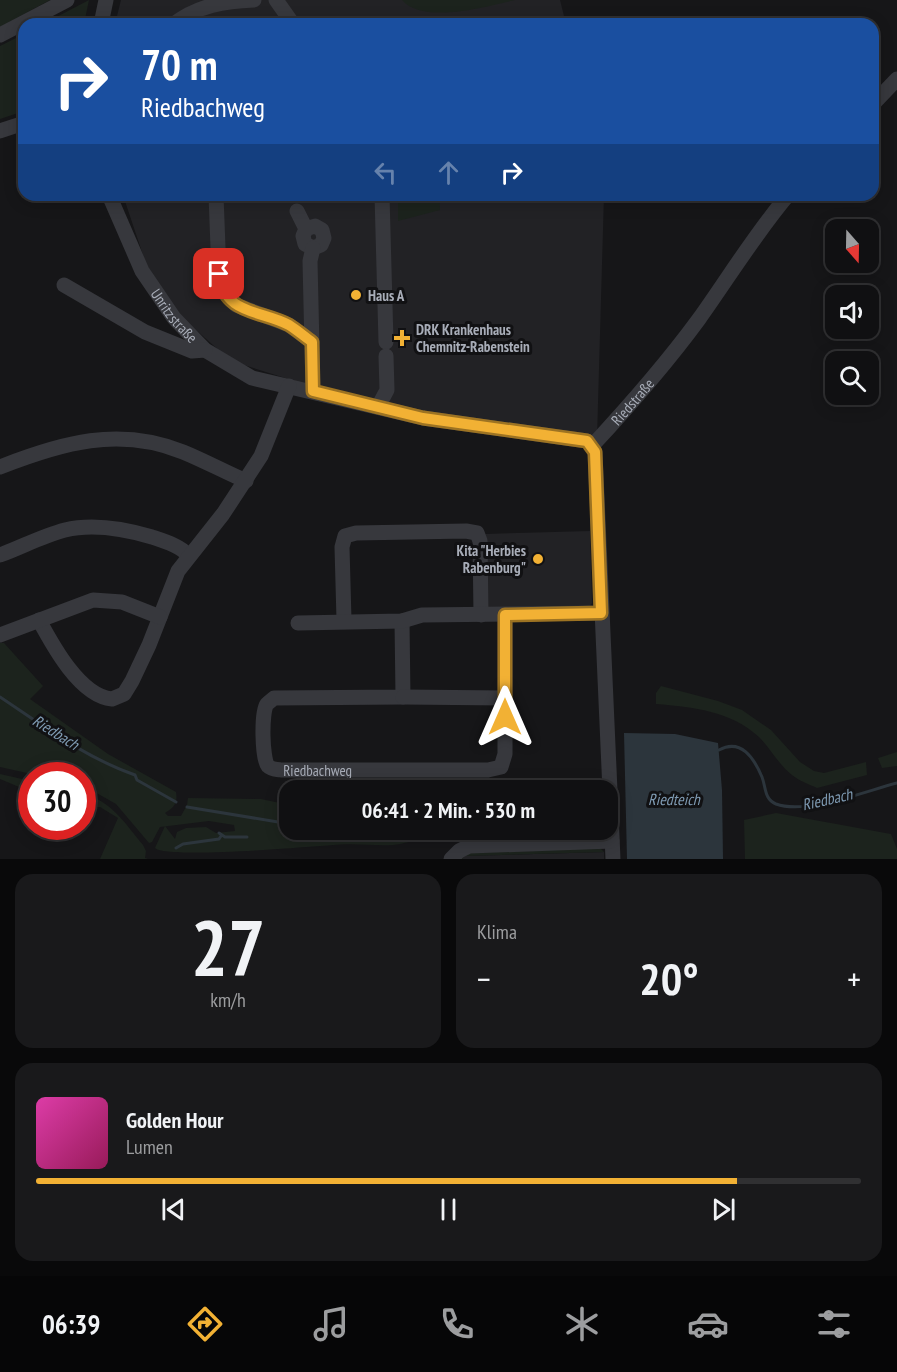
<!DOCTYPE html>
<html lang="de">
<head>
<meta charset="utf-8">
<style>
	:root { --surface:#101012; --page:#19191b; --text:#f1f3f6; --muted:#9c9d9f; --line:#303032; --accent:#f2b134 }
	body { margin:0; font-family:"PT Sans Narrow",sans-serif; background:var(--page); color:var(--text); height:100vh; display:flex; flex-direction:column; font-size:22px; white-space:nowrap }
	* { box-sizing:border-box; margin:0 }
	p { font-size:20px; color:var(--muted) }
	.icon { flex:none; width:33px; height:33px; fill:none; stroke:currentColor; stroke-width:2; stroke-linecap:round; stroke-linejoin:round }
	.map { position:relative; height:859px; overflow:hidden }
	.sheet { display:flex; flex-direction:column; gap:15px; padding:15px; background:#09090a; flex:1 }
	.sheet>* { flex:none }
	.hud { position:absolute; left:18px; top:18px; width:861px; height:183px; border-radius:18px; box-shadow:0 3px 15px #0003,0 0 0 2px var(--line); background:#1a4fa0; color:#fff; overflow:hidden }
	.needle { width:39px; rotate:160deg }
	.buttons { position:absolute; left:825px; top:219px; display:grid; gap:12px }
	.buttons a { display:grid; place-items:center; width:54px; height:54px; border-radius:12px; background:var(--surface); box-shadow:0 3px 15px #0003,0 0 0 2px var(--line); font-size:30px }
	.speed { position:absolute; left:18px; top:762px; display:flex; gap:12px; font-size:30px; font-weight:700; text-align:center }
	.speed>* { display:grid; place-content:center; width:78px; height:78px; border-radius:50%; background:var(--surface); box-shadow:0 3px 15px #0003,0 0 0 2px var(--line); line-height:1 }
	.speed .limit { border:9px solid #d22; background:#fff; color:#111 }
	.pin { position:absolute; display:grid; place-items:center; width:51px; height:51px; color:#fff; margin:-26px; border-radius:12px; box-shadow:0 3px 9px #0006 }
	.me { position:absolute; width:66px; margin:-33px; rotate:0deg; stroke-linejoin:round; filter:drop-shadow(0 0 4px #0008) }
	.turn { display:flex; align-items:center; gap:21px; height:126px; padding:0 24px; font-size:27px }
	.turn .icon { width:78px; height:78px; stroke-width:2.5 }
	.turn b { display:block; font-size:42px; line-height:51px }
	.lanes { display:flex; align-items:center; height:57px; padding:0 24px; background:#0003; justify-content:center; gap:30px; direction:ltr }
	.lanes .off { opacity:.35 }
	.big { font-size:45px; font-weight:700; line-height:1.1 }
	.sheet .card { flex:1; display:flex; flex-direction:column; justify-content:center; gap:9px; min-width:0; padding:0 21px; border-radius:18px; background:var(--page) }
	.sheet .dial { align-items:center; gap:0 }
	.dial b { font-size:78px; line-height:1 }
	.song { display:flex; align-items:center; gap:18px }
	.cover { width:72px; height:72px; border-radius:9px; background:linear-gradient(135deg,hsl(320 70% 55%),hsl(330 70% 35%)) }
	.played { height:6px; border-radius:3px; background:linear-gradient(90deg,var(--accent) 85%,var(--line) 85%) }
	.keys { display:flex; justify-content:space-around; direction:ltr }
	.heat { display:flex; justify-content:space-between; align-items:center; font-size:33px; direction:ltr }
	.sheet .tiles { flex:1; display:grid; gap:15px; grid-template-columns:1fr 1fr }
	.card:last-child { grid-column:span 2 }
	.trip { position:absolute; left:279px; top:780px; width:339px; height:60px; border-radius:18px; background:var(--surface); box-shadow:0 3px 15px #0003,0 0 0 2px var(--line); font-weight:700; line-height:60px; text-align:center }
	.menu { display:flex; height:96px; justify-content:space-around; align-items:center; background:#060607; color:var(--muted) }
	.menu .icon { width:42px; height:42px }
	.menu .selected { color:var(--accent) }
	.menu b { font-size:27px; color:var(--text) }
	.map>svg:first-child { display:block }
	.built { fill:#222225 }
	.green { fill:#1c231d }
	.water { fill:#2c353c }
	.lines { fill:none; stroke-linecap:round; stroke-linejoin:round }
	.stream { stroke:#2c353c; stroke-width:3 }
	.minor { stroke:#37383d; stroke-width:15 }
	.route-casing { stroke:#9d7322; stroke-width:15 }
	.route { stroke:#f2b134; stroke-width:10 }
	.poi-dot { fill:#f2b134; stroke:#111113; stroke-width:2 }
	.labels { text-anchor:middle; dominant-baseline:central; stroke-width:6; stroke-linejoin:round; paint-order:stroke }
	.poi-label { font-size:15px; font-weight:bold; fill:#a8adb8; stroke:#111113; text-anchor:start }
	.street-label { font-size:15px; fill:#a8adb8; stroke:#111113 }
	.water-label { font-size:16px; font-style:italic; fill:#7f9bb3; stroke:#111113 }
</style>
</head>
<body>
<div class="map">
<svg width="897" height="859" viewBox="0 0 897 859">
	<rect width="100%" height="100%" fill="#161618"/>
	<!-- built -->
	<path class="built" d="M 121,0 L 560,0 L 566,24 L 115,24 Z
		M 123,195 L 604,195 L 597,438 L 429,414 L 301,383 L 231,361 L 178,314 L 146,264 Z
		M 590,531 L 592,603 L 589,607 L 487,608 L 485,534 Z
		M 604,852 L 604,859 L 463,859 L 463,856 Z"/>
	<!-- green -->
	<path class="green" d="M 0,0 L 50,0 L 0,27 Z
		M 89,0 L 84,24 L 43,24 Z
		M 402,0 L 515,0 C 488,6 423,25 402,0 Z
		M 24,34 L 24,111 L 0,119 L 0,46 Z
		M 398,195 L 439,195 L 440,210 L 398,221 Z
		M 0,643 L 4,643 L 43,686 L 30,699 L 108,754 L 176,792 C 178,803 174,808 165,813 L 168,816 L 181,816 L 187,805 L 188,798 L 261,799 L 289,805 L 290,830 L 598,830 L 584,833 L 583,836 L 463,840 L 460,837 C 443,830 412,843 393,845 C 373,846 353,843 333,845 C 305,847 166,859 155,848 L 165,826 L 175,839 L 177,832 L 186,828 L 206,827 L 216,833 L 235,831 L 234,825 L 209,821 L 160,827 L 152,842 L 149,843 L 116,804 L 93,791 L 83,787 L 82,776 L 36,775 L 0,767 Z
		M 661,686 L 718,701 L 742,710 L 771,730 L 800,762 L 814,771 L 824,773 L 866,762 L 867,775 L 817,788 C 809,784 799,781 792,775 C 779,765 771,749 759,737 C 731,711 693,707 656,704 L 656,693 Z
		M 897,752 L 897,766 L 882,768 L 878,758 Z
		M 0,774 L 31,781 L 31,792 L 0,779 Z
		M 83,793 C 112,802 124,822 143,845 L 146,851 L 145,858 L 148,859 L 100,859 L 118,818 L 100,807 L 83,808 Z
		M 776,813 L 891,834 L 897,849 L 897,859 L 745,859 L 744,820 Z
		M 600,848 L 604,852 L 463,856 L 463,859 L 459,859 L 470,853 Z"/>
	<!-- water -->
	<path class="water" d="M 624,733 L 675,734 L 718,743 L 722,790 L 723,859 L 627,859 Z"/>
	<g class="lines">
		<!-- stream -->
		<path class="stream" d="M 0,697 C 42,725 86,758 135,775 L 137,780 L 176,802
			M 719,750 C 741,738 754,758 762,777 C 766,787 764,799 776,804 C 806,815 866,791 897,783
			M 187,807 L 290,824
			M 330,830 L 368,835 L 398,830
			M 219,833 L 225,837 L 247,837
			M 176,848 L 183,844 L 219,839 L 221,836"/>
		<!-- minor -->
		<g class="minor">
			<path d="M 276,0 L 293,24"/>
			<path d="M 101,24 L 106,0"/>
			<path d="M 174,24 C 197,6 225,1 254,0"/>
			<path d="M 0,35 L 67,0"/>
			<path d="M 873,104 L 897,79"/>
			<path d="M 0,131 L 24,123"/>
			<path id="s1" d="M 109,195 L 142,271 L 174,318 L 205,350 L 252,378 L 423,418 L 587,441 L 592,446"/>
			<path d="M 216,195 L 219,274 L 223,292 L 236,305 L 289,325 L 312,342"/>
			<path d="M 382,195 L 386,342"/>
			<path d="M 297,211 L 306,229 L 303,236 L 305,244 L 313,248 L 321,245 L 324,238 L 322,230 L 315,226 L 306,229"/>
			<path d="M 313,248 L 310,261 L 313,391"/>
			<path d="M 64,285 L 145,332 L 192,351 L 205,350"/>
			<path d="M 378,407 L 387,390 L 386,356"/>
			<path d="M 592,446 L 595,452 L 613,859"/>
			<path id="s2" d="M 592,446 C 630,405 666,364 699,319 C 729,277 755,234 788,195"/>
			<path d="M 0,467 C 61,443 119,426 183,452 C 205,461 225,472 246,481"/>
			<path d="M 0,555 C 22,547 42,536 65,530 C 94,523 125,529 152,537 C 164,541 181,546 189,556"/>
			<path d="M 39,620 C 53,646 80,696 112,699 L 124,694 L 132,681 L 149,645 L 178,571 L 223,514 L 261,456 L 289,386"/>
			<path d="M 344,620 L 342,547 L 345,536 L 356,533 L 466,531 L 477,533 L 480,541 L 481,615"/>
			<path id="s3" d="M 402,621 L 403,697 L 274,698 C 273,699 268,703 267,704 C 261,712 262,759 268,766 C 272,770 276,769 281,770 L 488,770 L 501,767 L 505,754 L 505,615"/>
			<path d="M 298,623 L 402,621 L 422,615 L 601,613"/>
			<path d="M 0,635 L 93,600 L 122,602 L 160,617"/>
			<path d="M 403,697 L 505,698"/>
			<path d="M 451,859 L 459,851 L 469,846 L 612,841"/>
		</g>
	</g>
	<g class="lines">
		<defs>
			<path id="route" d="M 219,274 C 224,315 261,310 289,325 C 297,330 305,337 312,342 L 313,391 L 423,418 L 587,441 L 595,452 L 601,613 L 505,615 L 505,717"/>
		</defs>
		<!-- route casing -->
		<use href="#route" class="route-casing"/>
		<!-- route -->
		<use href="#route" class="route"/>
	</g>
	<!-- markers -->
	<g class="poi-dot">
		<circle cx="356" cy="295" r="6"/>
		<path d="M399 329h6v6h6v6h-6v6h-6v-6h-6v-6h6z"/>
		<circle cx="538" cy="559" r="6"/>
	</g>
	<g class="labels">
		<!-- poi labels -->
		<g class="poi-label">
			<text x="368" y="295">Haus A</text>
			<text x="416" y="329">DRK Krankenhaus<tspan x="416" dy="17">Chemnitz-Rabenstein</tspan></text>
			<text x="526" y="550" text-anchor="end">Kita "Herbies<tspan x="526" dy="17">Rabenburg"</tspan></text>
		</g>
		<!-- street labels -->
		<g class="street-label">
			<text stroke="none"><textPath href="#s1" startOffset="138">Unritzstraße</textPath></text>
			<text stroke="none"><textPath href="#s2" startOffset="60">Riedstraße</textPath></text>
			<text stroke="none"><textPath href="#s3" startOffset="328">Riedbachweg</textPath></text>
		</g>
		<!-- water labels -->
		<g class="water-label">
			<text transform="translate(56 732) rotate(32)">Riedbach</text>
			<text x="674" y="799">Riedteich</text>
			<text transform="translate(827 799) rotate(-13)">Riedbach</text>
		</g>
	</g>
</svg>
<div class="buttons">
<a><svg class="needle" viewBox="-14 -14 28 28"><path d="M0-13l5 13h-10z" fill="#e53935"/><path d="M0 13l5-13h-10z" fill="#9c9d9f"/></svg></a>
<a><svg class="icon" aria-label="sound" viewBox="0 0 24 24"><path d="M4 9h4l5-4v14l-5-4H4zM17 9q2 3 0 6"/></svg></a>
<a><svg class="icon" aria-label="search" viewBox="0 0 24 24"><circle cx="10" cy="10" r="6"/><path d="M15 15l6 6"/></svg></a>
</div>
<div class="speed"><div class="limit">30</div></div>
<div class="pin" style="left:219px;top:274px;background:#d93025"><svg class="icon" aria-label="arrive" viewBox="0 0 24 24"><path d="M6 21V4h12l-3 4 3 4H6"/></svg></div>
<svg class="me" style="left:505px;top:717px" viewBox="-20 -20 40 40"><path d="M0-17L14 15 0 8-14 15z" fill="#f2b134" stroke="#fff" stroke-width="4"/></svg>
<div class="trip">06:41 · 2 Min. · 530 m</div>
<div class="hud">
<div class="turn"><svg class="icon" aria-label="right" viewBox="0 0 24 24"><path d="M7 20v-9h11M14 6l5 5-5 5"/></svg><div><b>70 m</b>Riedbachweg</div></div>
<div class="lanes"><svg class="icon off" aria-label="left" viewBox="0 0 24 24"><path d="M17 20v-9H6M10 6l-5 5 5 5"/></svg><svg class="icon off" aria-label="ahead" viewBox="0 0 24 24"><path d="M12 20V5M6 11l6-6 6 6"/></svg><svg class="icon" aria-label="right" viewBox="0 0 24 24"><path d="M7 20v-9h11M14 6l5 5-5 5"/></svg></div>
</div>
</div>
<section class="sheet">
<div class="tiles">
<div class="card dial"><b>27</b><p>km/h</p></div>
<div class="card"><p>Klima</p>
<div class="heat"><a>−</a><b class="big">20°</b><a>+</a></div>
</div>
<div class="card">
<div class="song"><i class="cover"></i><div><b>Golden Hour</b><p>Lumen</p></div></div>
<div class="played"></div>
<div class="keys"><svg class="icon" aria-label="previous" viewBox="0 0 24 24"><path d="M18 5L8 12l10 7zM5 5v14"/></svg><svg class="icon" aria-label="pause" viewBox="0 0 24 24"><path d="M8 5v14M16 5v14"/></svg><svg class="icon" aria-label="next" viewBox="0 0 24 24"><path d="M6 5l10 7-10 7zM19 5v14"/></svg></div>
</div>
</div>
</section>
<nav class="menu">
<b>06:39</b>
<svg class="icon selected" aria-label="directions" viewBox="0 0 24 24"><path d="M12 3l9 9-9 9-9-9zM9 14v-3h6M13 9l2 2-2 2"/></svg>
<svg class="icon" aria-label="music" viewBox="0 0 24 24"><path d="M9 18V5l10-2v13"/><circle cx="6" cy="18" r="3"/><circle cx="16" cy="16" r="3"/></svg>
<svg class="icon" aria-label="phone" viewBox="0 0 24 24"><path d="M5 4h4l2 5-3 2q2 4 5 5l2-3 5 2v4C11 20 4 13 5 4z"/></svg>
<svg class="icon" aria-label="climate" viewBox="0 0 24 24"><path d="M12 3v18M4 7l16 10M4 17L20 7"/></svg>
<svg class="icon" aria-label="car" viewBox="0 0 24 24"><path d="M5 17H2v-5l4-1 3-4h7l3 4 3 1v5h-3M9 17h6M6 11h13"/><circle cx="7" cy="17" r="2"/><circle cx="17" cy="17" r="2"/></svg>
<svg class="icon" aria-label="filters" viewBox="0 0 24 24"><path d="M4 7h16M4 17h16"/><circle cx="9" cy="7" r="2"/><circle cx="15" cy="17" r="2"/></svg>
</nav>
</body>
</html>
